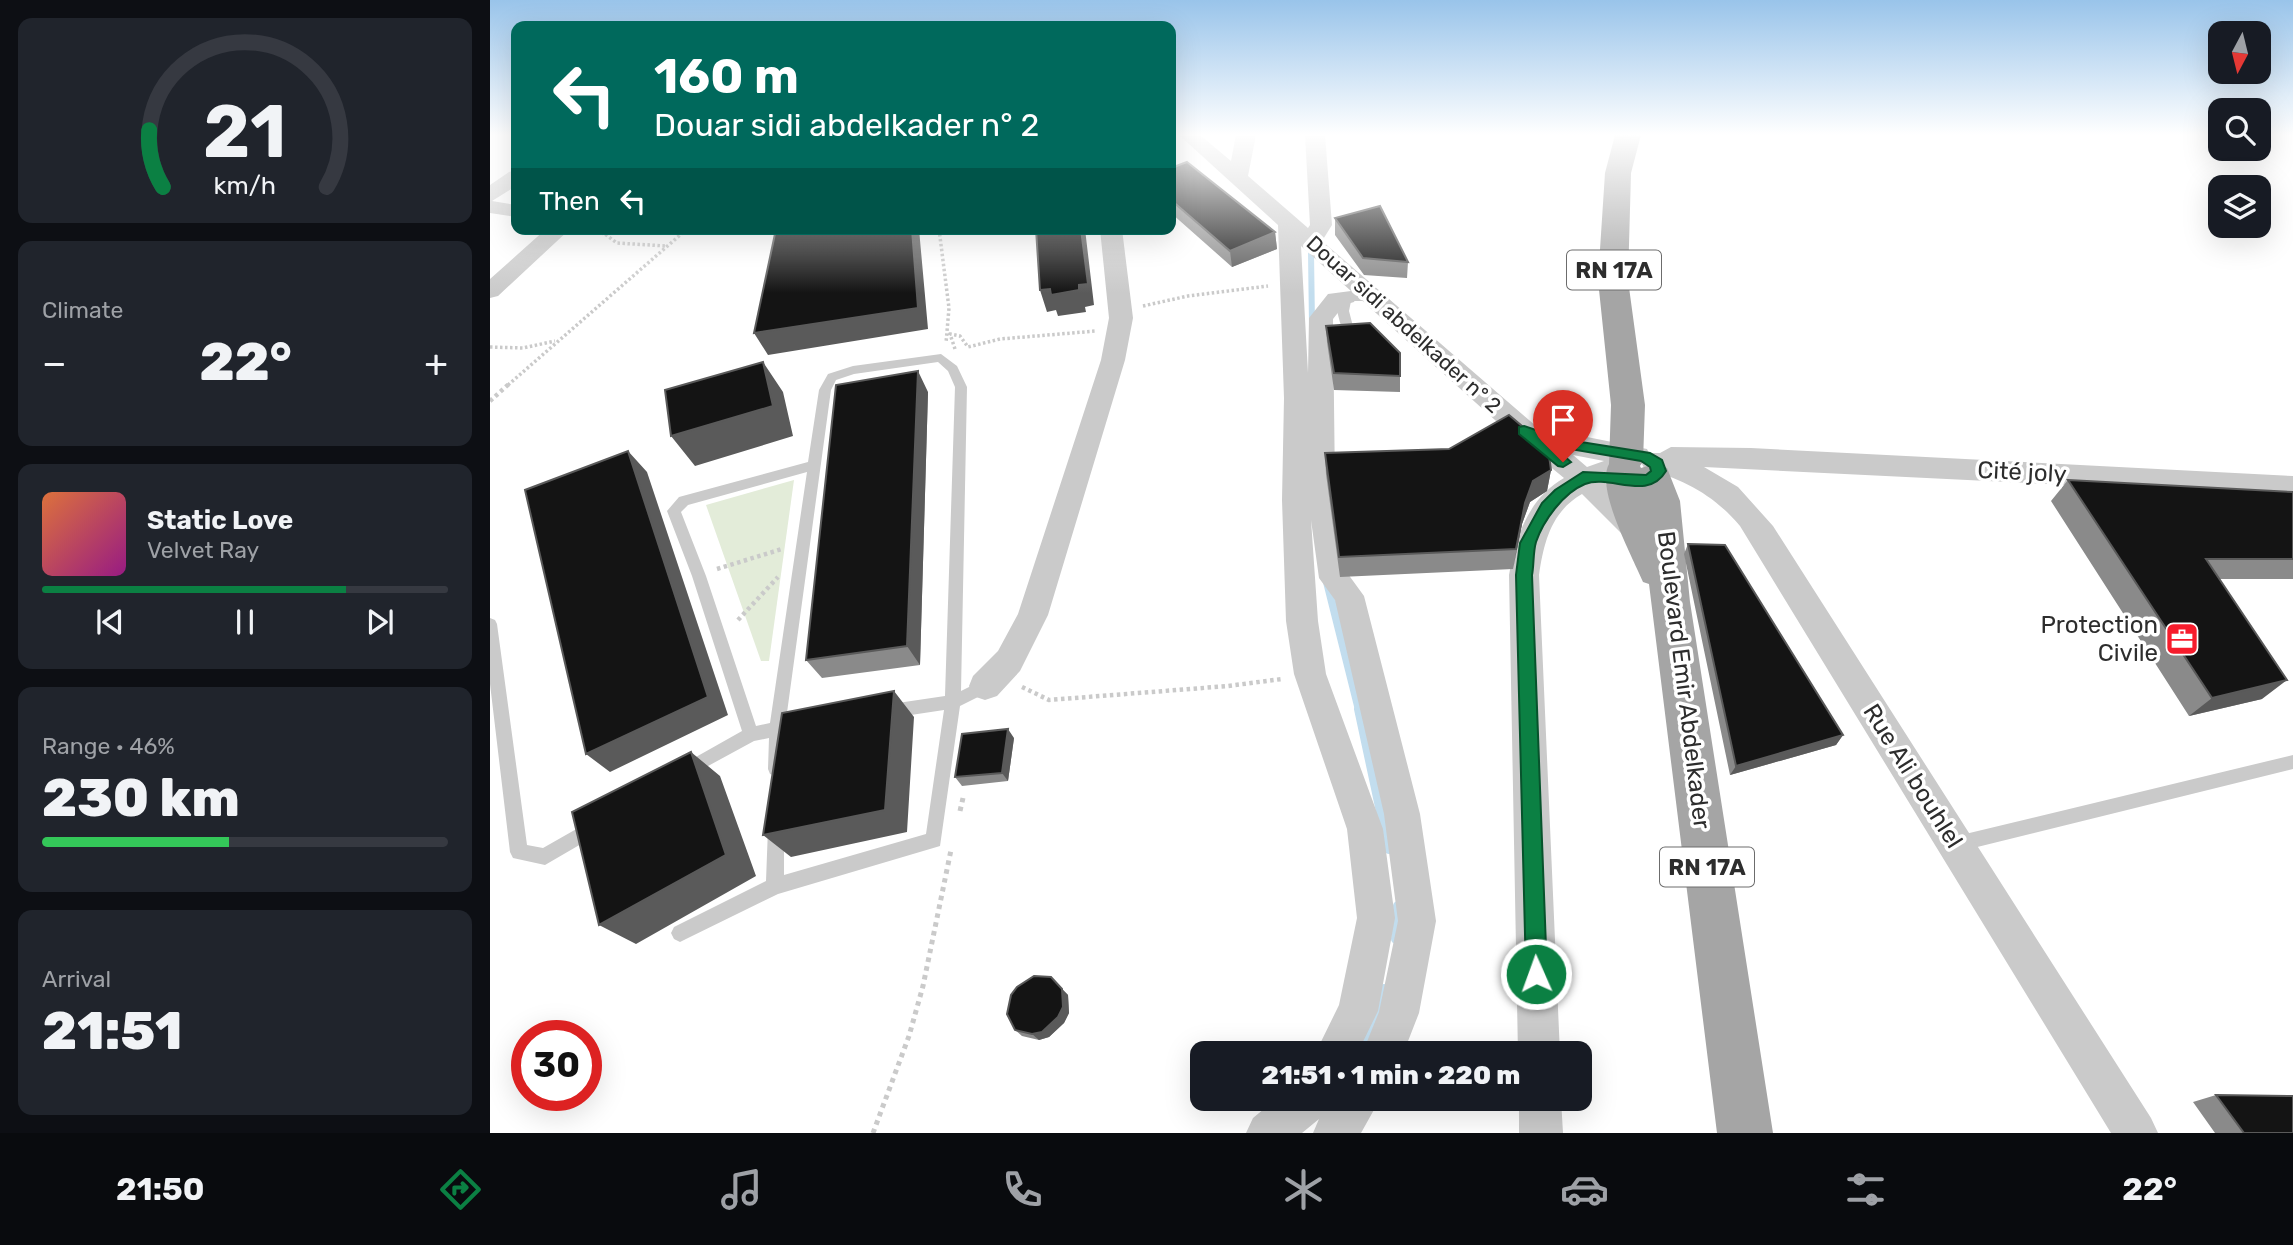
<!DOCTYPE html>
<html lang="en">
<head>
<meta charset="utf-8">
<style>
	:root { --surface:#171b24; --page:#20242c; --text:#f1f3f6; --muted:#9ea1a6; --line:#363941; --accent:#0b8043 }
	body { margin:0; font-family:Rubik,sans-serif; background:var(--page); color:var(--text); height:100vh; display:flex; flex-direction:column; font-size:26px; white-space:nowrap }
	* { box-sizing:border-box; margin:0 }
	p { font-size:23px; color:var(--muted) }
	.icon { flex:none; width:38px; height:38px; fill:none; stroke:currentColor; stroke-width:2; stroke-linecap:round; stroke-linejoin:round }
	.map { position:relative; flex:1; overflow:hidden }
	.side { display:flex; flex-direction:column; gap:18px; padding:18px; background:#0d0f14; width:490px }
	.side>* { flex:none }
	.hud { position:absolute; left:21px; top:21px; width:665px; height:214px; border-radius:14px; box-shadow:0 7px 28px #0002; background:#00695c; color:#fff; overflow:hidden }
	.needle { width:46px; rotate:187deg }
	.buttons { position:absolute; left:1718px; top:21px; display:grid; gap:14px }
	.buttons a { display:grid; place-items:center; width:63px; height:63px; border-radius:14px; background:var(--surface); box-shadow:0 7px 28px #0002; font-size:35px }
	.speed { position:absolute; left:21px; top:1020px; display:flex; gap:14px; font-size:35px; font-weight:700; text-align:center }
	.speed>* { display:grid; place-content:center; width:91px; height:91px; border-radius:50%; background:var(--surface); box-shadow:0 7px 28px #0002; line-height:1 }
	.speed .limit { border:10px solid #d22; background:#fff; color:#111 }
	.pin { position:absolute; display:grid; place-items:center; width:60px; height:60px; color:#fff; margin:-72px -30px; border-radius:50% 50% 50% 0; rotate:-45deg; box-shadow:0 0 7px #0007 }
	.pin .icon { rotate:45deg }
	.me { position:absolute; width:77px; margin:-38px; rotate:358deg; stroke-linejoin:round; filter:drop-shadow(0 0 5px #0008) }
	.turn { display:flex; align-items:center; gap:24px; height:147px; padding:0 28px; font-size:32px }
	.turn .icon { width:91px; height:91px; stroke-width:2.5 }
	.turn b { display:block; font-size:49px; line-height:60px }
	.then { display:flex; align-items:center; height:66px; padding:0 28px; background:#0003; gap:14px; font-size:26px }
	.big { font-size:52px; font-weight:800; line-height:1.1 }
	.side .tile { flex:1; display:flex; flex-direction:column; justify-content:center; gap:10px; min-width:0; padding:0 24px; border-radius:14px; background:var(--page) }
	.side .dial { align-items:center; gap:0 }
	.dial svg { height:182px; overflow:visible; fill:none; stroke:var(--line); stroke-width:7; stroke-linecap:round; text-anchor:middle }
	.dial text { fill:var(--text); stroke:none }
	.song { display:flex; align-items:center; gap:21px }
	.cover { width:84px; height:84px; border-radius:10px; background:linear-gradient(135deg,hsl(20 70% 55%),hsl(310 70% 35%)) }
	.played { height:7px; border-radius:4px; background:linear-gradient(90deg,var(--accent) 75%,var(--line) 75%) }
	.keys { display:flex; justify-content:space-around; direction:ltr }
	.heat { display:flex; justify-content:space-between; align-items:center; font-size:38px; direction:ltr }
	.charge { height:10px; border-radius:5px; background:linear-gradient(90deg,#34c759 46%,var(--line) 0) }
	.trip { position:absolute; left:700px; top:1041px; width:402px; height:70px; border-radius:14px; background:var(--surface); box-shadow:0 7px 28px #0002; font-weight:800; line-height:70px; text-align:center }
	.tabs { display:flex; height:112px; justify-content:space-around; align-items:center; background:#090b0e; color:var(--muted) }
	.tabs .icon { width:49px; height:49px }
	.tabs .active { color:var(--accent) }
	.tabs b { font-size:32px; color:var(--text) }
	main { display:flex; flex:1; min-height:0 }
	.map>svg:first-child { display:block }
	.green { fill:#e3ecd9 }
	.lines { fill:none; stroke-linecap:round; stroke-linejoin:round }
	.stream-far2 { stroke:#c2ddee; stroke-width:6 }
	.stream-far1 { stroke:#c2ddee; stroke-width:8 }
	.stream { stroke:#c2ddee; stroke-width:10 }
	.path-far2 { stroke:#cacaca; stroke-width:3.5; stroke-dasharray:2.5 2.5; stroke-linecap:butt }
	.path-far1 { stroke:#cacaca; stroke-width:4.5; stroke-dasharray:3.5 3.5; stroke-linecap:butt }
	.path { stroke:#cacaca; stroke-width:5; stroke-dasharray:4.5 4.5; stroke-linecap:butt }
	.lane { fill:#cacaca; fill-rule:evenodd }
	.street { fill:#cacaca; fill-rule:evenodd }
	.primary { fill:#a5a5a5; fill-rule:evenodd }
	.wall { fill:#8a8a8a }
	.shaded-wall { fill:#5a5a5a }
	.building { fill:#141414; stroke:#5a5a5a; stroke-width:2 }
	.route { fill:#0b8043; stroke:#07532c; stroke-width:2 }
	.labels { text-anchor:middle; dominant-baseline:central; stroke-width:7; stroke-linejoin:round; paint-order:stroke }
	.far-street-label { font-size:21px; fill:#2d2d2d; stroke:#fff }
	.shield { fill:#fff; stroke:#6c6c6c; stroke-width:2 }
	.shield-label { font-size:23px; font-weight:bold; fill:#2d2d2d }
	.street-label { font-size:24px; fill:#2d2d2d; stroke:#fff }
	.poi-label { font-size:24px; fill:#2d2d2d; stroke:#fff; text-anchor:end }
</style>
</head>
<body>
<main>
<section class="side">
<div class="tile dial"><svg viewBox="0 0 100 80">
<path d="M14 69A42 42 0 1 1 86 69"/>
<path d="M14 69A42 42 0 0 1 8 44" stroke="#0b8043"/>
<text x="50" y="56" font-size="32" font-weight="700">21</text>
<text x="50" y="72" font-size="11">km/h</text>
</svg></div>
<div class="tile"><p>Climate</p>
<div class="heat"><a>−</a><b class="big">22°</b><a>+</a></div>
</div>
<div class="tile">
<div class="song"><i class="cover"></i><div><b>Static Love</b><p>Velvet Ray</p></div></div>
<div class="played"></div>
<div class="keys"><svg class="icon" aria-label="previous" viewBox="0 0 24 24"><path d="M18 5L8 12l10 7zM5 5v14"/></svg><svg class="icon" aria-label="pause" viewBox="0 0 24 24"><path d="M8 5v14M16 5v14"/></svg><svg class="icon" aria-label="next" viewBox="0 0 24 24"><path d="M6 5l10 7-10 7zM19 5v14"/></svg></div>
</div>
<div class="tile"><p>Range · 46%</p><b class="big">230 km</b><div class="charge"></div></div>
<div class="tile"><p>Arrival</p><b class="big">21:51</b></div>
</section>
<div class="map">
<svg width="1803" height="1133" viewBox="0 0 1803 1133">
	<rect width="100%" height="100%" fill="#fff"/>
	<!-- green -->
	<path class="green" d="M 304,480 L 279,661 L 271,661 L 216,505 Z"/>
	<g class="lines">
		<!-- stream-far2 -->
		<path class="stream-far2" d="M 821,253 L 822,325"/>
		<!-- stream-far1 -->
		<path class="stream-far1" d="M 837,582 L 869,710"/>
		<!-- stream -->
		<path class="stream" d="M 869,709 L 899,849
			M 906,939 L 908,906
			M 868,1054 L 883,1028 L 894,989"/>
		<!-- path-far2 -->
		<path class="path-far2" d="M 91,229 L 115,234 L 127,243 L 176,246
			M 449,229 L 459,308 L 456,343
			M 653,306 L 698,296 L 778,286
			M 0,347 L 33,348 L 65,341
			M 465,349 L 460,334 L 470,336 L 478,347 L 510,339 L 606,331
			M 18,385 L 197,229"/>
		<!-- path-far1 -->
		<path class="path-far1" d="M 0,401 L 20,383
			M 227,569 L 292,549
			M 248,620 L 288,577
			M 532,687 L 559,700 L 738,686 L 792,679"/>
		<!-- path -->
		<path class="path" d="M 470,811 L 473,798
			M 383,1133 L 419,1036 L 433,986 L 461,850"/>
		<!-- lane -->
		<path class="lane" d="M 856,294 L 886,295 L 892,298 L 886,301 L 861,301 L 859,311 L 865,334 L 859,338 L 853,334 L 847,311 L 851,297 Z
			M 451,354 L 467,366 L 477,387 L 471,691 L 495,679 L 500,681 L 503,686 L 500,691 L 470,706 L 450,846 L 288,894 L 196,939 L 190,942 L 184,939 L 181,933 L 184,927 L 276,881 L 278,828 L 280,822 L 286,820 L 292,822 L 294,828 L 294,875 L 436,834 L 454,710 L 401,718 L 395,716 L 393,711 L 395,706 L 401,704 L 455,696 L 465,387 L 458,371 L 448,362 L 364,374 L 346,380 L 341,390 L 296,720 L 308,718 L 314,720 L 316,725 L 314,730 L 295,735 L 294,769 L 292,774 L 286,776 L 280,774 L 278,769 L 279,738 L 264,741 L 196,778 L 190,776 L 188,771 L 190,766 L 252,731 L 202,576 L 177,511 L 189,497 L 318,462 L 329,390 L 338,374 L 363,366 ZM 317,472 L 280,723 L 266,726 L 216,576 L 191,512 L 198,505 Z
			M 0,618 L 5,620 L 7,624 L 37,845 L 53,848 L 104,819 L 110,821 L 112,827 L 110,833 L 55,865 L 23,858 L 20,852 L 0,684 Z
			M 1803,755 L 1803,769 L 1467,852 L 1461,850 L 1458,844 L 1461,838 L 1467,836 Z"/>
		<!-- street -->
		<path class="street" d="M 689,135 L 710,135 L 741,161 L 746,135 L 766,135 L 758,176 L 818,228 L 820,225 L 815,135 L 835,135 L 842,225 L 832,241 L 1047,427 L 1157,449 L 1159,453 L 1170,453 L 1181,447 L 1261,448 L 1803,476 L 1803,496 L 1214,467 L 1248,487 L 1283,526 L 1661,1118 L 1668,1133 L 1621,1133 L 1250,526 C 1223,494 1194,480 1154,468 L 1152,464 L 1147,466 L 1144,471 L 1114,482 L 1160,526 L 1164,534 L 1160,542 L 1150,545 L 1140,542 L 1092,494 C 1061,512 1054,542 1049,575 L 1070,1054 L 1028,1054 L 1019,575 C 1026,536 1038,499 1074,478 L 1025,438 L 867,296 L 864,302 L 854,305 L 843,319 L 845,488 L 858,574 L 874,596 L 930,814 L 946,921 L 929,1013 L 913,1054 L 872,1054 L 889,1012 L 908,921 L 894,814 L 845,600 L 829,578 L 821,520 L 828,621 L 836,674 L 893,829 L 905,918 L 888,1011 L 867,1054 L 825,1054 L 849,1005 L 867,918 L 857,829 L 804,674 L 796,621 L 792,500 L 794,398 L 788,225 ZM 811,246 L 861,291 L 838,294 L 819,318 L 818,373 ZM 1083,455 L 1114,461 L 1097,467 Z
			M 26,170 L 26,186 L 2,201 L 26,205 L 26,217 L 0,213 L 0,185 L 19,172 Z
			M 56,229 L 80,229 L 8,296 L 0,298 L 0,279 Z
			M 610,229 L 632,229 L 643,318 L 635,360 L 558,615 L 530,671 L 507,696 L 495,700 L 483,696 L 479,686 L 483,676 L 508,651 L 528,614 L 611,360 L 619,318 Z
			M 786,1099 L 841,1099 L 838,1106 L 843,1099 L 890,1099 L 871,1133 L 823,1133 L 829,1119 L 812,1133 L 756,1133 L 763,1118 Z
			M 1029,1099 L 1071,1099 L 1073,1133 L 1029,1133 Z"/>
		<!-- primary -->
		<path class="primary" d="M 1125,135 L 1151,135 L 1141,173 L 1138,280 L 1155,405 L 1153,461 L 1150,466 L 1151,468 L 1164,464 L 1177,468 L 1190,501 L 1200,602 L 1283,1133 L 1227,1133 L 1159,584 L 1153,582 L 1148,571 C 1138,548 1106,487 1119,464 L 1121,405 L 1108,280 L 1115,173 Z"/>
	</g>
	<!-- wall -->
	<path class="wall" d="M 681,168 L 785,232 L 787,249 L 742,267 L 681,213 Z
		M 845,218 L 918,262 L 917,278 L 874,275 L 845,235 Z
		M 836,326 L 910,376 L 910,392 L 844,390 L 837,342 Z
		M 438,392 L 430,665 L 332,678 L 316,660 Z
		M 835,453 L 1061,470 L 1057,491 L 1040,502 L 1032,524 L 1023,569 L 850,577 L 836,474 Z
		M 1578,480 L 1803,492 L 1803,579 L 1730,579 L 1772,699 L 1699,716 L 1561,501 Z
		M 1198,544 L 1353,735 L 1346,745 L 1240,775 L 1194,554 Z
		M 524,738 L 518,781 L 472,786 L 465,777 Z
		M 561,977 L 578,995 L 579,1013 L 574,1023 L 559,1037 L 549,1040 L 532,1036 L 525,1030 Z
		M 1726,1095 L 1803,1133 L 1725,1133 L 1703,1102 Z"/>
	<!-- shaded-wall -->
	<path class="shaded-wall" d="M 422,229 L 429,229 L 438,329 L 278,355 L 264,333 Z
		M 591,229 L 595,229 L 604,305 L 595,307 L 596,312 L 568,316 L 566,310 L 557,312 L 550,290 L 589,285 Z
		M 785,232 L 787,249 L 742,267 L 740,251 Z
		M 273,362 L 293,392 L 303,436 L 205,466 L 181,436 Z
		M 428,371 L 438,392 L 430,665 L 417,646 Z
		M 138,451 L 157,472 L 238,715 L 120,772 L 96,754 Z
		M 1061,470 L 1057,491 L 1040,502 L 1032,524 L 1023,569 L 1035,503 L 1043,481 Z
		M 1797,680 L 1772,699 L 1699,716 L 1722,698 Z
		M 404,691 L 424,717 L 417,832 L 301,857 L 273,835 Z
		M 518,729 L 524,738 L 518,781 L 512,773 Z
		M 1353,735 L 1346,745 L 1240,775 L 1246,766 Z
		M 201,752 L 230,776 L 266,876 L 146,944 L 109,925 Z
		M 572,989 L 578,995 L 579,1013 L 574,1023 L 559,1037 L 549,1040 L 542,1034 Z"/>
	<!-- building -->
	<path class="building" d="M 697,162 L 785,232 L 740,251 L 681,200 L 681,168 Z
		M 890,206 L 918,262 L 873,258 L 845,218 Z
		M 286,229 L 422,229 L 428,308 L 264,333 Z
		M 546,229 L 591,229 L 598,284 L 589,285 L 589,290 L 561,295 L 560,289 L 550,290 Z
		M 880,323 L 910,353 L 910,376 L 844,373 L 836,326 Z
		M 273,362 L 283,406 L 181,436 L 175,390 Z
		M 428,371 L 417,646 L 316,660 L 346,385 Z
		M 1019,415 L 1058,448 L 1061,470 L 1043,481 L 1035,503 L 1026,549 L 849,557 L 835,453 L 959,449 Z
		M 138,451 L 218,697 L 96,754 L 35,490 Z
		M 1578,480 L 1803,492 L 1803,559 L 1716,559 L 1797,680 L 1722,698 Z
		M 1198,544 L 1235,545 L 1353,735 L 1246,766 Z
		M 404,691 L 395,810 L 273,835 L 292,713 Z
		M 518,729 L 512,773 L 465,777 L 472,734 Z
		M 201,752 L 236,855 L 109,925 L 82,812 Z
		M 544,976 L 561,977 L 572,989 L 573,1007 L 568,1017 L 552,1032 L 542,1034 L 525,1030 L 517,1014 L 521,995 L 527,987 Z
		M 1726,1095 L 1803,1096 L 1803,1133 L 1754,1133 Z"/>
	<!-- sky -->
	<linearGradient id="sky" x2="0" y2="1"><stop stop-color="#99c4ea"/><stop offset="0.46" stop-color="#fff"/><stop offset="1" stop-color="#fff" stop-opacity="0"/></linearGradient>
	<rect width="1803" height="293" fill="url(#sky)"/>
	<!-- route -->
	<path class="route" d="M 1034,426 L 1072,439 L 1160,453 L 1172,460 L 1176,471 C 1158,502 1120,474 1095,484 C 1073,493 1053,521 1046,542 C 1043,552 1044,565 1042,575 L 1057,974 L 1054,981 L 1046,984 L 1039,981 L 1036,974 L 1026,575 L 1030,543 L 1052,503 L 1065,490 L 1093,472 L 1156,475 L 1161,471 L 1160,467 L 1151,461 L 1063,446 L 1081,462 L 1073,467 L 1068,466 L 1029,434 L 1029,427 Z"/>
	<!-- icons -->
	<defs>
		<symbol id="office-square" viewBox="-11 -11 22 22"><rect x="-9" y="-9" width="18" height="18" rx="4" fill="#f61c2c" stroke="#fff"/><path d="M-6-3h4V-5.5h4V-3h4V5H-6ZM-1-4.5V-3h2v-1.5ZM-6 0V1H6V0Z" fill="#fff"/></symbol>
	</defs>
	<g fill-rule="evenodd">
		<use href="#office-square" x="1673" y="620" width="38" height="38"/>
	</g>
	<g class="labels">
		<!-- far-street labels -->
		<g class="far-street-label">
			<text transform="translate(914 324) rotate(42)">Douar sidi abdelkader n° 2</text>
		</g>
		<!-- shield labels -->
		<g class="shield">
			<rect x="1077" y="250.5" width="94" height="39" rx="5"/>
			<rect x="1170" y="847.5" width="94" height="39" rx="5"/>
		</g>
		<g class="shield-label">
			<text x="1124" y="270">RN 17A</text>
			<text x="1217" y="867">RN 17A</text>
		</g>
		<!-- street labels -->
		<g class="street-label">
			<text transform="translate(1532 472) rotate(3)">Cité joly</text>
			<text transform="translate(1194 680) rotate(83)">Boulevard Emir Abdelkader</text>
			<text transform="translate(1423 776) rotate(58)">Rue Ali bouhlel</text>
		</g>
		<!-- poi labels -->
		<g class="poi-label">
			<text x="1668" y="625">Protection<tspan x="1668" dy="28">Civile</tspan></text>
		</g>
	</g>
</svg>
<div class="buttons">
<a><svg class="needle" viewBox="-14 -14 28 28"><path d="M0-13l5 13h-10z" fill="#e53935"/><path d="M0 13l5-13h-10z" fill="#9ea1a6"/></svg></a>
<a><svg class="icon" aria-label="search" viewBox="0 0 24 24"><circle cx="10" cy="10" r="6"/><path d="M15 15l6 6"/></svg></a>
<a><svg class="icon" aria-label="layers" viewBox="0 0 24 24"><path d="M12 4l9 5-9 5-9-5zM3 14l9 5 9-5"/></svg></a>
</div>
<div class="speed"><div class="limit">30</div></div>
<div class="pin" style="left:1073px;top:462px;background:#d93025"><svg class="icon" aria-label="arrive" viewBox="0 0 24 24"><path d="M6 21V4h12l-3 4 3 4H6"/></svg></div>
<svg class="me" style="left:1046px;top:974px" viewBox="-20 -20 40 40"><circle r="17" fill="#0b8043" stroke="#fff" stroke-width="3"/><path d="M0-11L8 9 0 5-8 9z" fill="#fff"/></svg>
<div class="trip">21:51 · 1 min · 220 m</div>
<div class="hud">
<div class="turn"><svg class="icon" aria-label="left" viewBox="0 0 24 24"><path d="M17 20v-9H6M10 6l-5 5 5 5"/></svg><div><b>160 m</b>Douar sidi abdelkader n° 2</div></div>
<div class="then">Then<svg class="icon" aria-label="left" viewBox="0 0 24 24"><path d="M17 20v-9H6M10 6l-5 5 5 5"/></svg></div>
</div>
</div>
</main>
<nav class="tabs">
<b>21:50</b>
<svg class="icon active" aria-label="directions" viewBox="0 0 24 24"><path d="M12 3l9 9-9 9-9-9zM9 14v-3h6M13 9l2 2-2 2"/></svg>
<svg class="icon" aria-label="music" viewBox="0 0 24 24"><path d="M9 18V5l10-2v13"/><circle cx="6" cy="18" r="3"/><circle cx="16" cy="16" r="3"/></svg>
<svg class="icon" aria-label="phone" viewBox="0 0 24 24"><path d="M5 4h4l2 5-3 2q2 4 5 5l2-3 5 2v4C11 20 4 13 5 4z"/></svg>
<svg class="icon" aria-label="climate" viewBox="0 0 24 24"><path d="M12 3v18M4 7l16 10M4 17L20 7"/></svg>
<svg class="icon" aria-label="car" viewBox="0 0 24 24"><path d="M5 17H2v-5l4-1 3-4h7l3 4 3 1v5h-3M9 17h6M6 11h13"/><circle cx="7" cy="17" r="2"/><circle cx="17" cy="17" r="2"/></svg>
<svg class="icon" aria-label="filters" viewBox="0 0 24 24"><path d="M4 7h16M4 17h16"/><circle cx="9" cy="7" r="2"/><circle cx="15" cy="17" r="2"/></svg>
<b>22°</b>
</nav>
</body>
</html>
